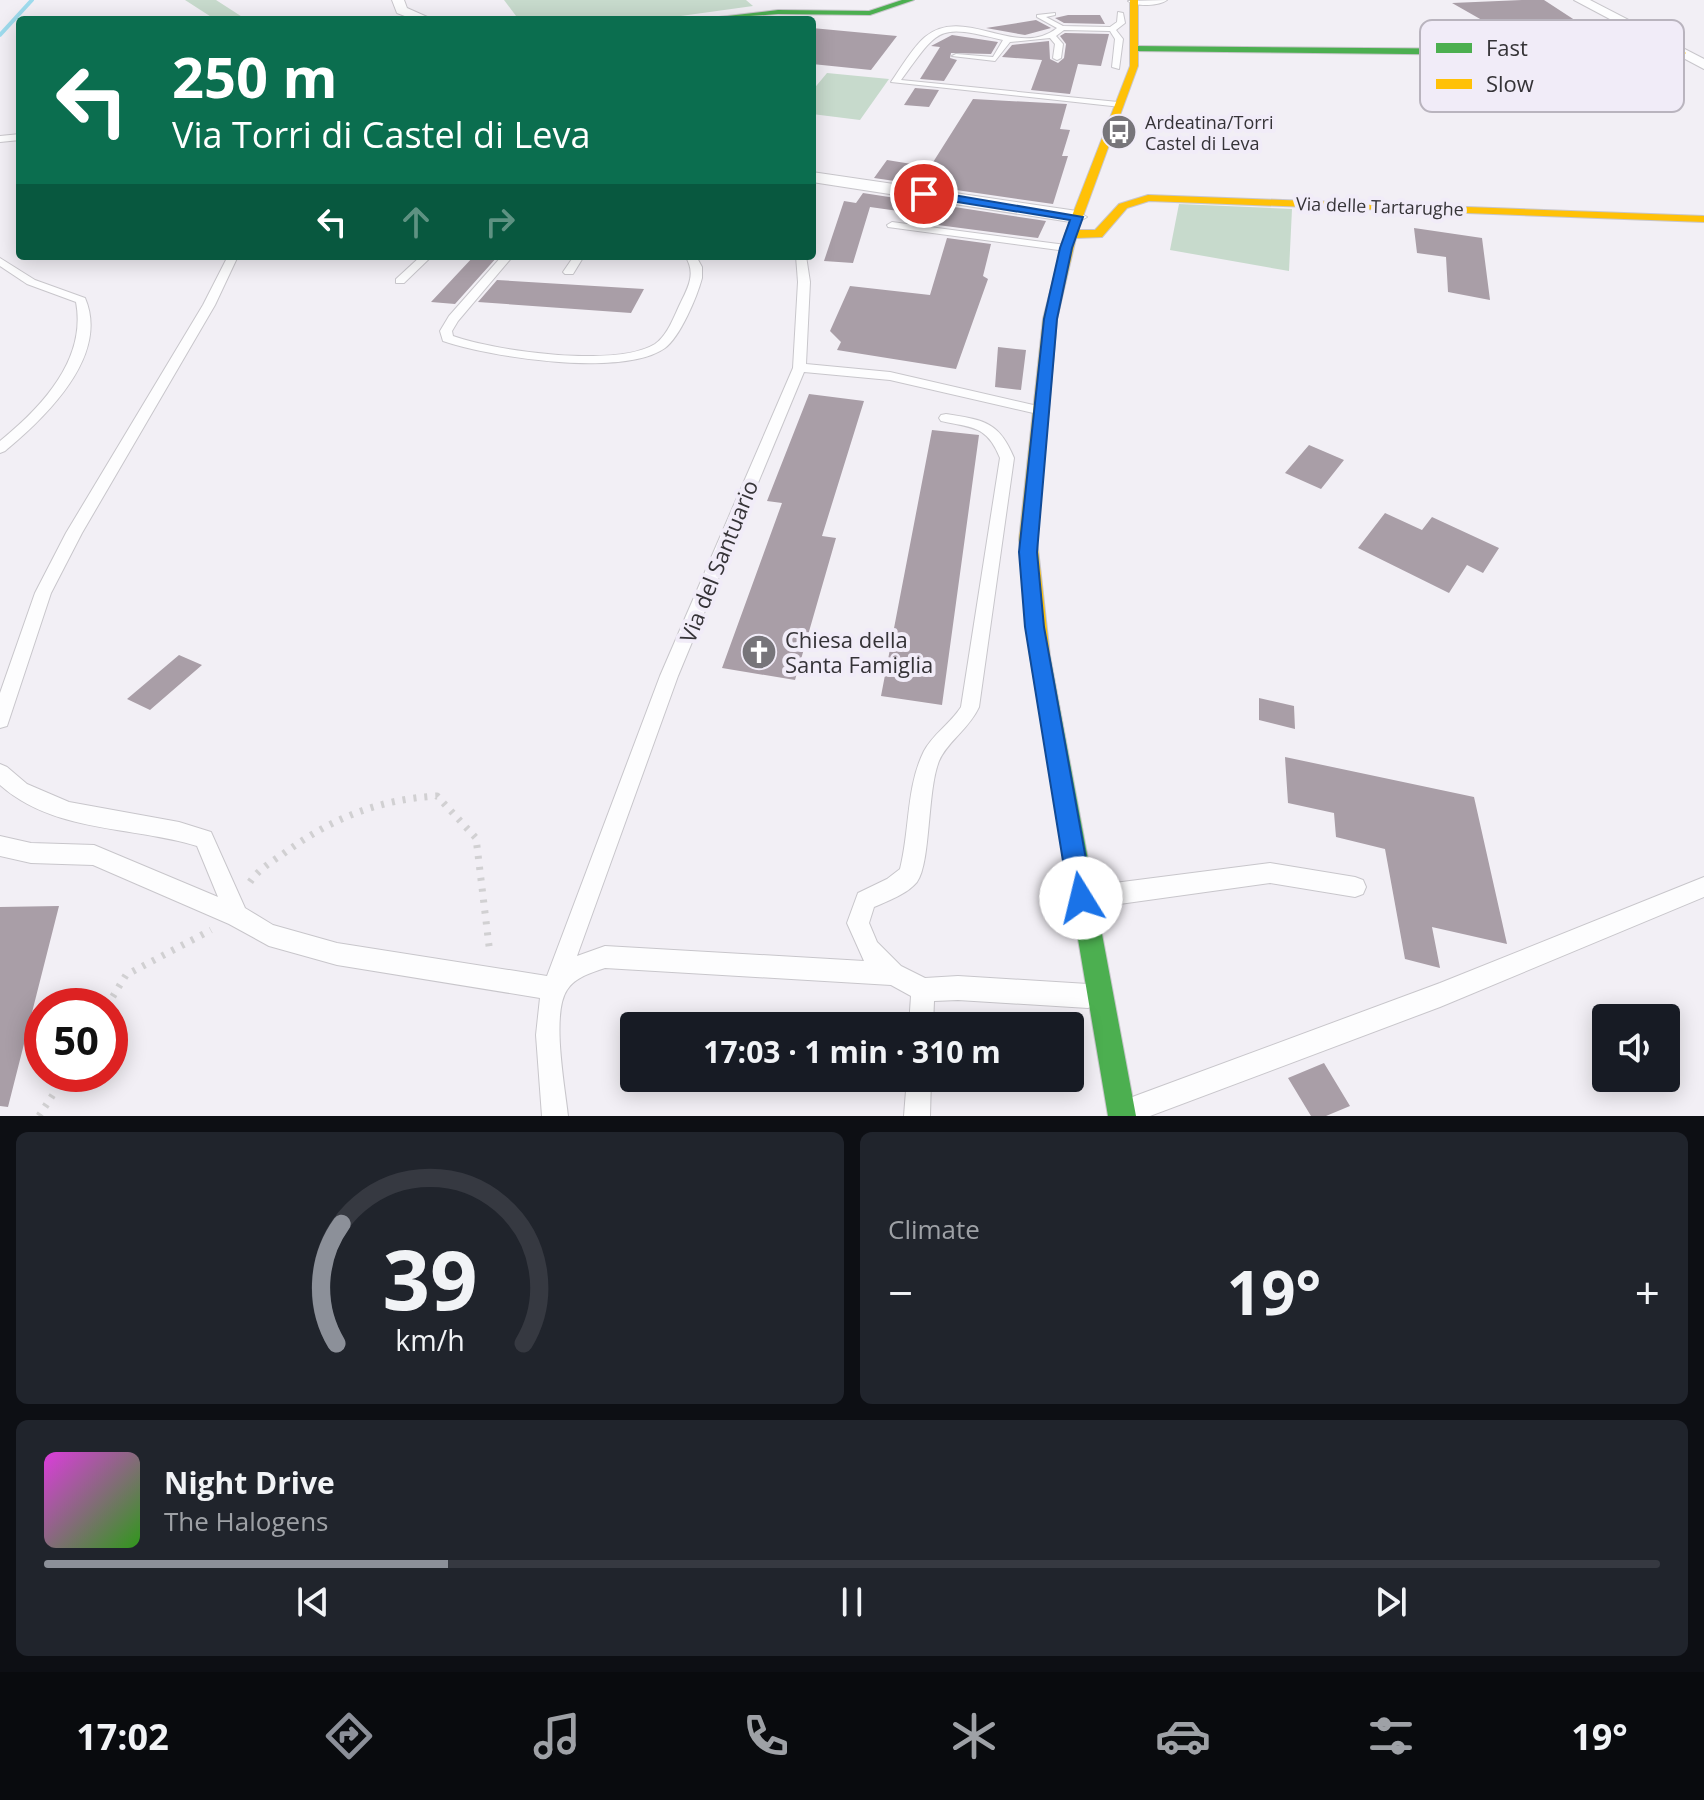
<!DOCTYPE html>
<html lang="en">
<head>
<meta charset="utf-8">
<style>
	:root { --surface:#171b24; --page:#20242c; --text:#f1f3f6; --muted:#9ea1a6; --line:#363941; --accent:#8c9099 }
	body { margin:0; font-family:"Open Sans",sans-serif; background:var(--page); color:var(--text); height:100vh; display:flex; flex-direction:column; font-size:30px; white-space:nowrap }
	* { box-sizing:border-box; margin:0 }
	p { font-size:26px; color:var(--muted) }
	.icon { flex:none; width:44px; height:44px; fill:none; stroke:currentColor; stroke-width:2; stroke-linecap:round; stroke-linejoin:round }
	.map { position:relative; height:1116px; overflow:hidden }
	.sheet { display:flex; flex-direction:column; gap:16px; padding:16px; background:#0d0f14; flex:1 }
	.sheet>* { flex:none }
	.hud { position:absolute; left:16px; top:16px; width:800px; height:244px; border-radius:8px; box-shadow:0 4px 20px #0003; background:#0b6e4f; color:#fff; overflow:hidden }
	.controls { position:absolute; left:1592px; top:1004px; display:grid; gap:16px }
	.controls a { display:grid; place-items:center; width:88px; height:88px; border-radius:8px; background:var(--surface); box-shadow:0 4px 20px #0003; font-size:40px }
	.speed { position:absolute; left:24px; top:988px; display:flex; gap:16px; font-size:40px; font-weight:700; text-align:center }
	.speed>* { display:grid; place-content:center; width:104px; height:104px; border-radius:50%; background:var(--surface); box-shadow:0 4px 20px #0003; line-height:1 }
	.speed .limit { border:12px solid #d22; background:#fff; color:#111 }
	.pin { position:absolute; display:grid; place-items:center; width:68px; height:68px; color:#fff; margin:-34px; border:4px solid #fff; border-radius:50%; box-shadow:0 2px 8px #0007 }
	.me { position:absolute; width:88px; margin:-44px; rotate:351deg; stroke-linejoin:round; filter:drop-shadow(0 0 6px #0008) }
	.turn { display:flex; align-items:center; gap:28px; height:168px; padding:0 24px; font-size:36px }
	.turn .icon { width:104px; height:104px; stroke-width:2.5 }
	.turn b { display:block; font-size:56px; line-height:68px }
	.lanes { display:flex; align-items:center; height:76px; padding:0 24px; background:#0003; justify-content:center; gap:40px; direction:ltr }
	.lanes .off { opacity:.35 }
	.big { font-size:60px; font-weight:700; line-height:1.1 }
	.sheet .tile { flex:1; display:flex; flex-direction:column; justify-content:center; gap:12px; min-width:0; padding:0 28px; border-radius:12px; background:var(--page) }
	.sheet .dial { align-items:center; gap:0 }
	.dial svg { height:208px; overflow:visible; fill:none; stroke:var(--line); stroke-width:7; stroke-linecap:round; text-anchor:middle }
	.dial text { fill:var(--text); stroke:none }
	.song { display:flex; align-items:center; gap:24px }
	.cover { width:96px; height:96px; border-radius:12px; background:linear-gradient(135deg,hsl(300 70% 55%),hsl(110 70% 35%)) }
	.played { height:8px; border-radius:4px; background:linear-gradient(90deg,var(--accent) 25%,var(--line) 25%) }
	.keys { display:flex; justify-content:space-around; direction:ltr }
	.heat { display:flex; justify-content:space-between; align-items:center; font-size:44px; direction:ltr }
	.sheet .tiles { flex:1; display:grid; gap:16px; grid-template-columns:1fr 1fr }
	.tile:last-child { grid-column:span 2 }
	.trip { position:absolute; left:620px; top:1012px; width:464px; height:80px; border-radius:8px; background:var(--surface); box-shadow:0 4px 20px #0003; font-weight:700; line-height:80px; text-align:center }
	.tabs { display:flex; height:128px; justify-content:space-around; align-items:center; background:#090b0e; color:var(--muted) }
	.tabs .icon { width:56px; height:56px }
	.tabs .current { color:var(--accent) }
	.tabs b { font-size:36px; color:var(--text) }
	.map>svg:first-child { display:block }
	.green { fill:#c7dacc }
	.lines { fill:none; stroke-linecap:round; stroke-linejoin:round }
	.stream { stroke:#9edbed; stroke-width:4 }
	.building { fill:#a99ea7 }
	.lane-casing { stroke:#c8c6cb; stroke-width:2 }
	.street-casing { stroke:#c8c6cb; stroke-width:2 }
	.fast-casing { stroke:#c8c6cb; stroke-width:2 }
	.slow-casing { stroke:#c8c6cb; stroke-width:2 }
	.path { stroke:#d1d0d2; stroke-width:7; stroke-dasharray:3 8; stroke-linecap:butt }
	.lane { fill:#fdfdfe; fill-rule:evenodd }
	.street { fill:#fdfdfe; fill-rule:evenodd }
	.fast { fill:#4caf50; fill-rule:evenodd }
	.slow { fill:#ffc107; fill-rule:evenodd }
	.route { fill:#1a73e8; stroke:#114b97; stroke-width:2 }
	.labels { text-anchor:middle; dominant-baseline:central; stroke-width:8; stroke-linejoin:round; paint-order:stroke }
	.far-poi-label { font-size:18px; fill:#353337; stroke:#f1ecf8; text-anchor:start }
	.far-street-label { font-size:18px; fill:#353337; stroke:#f1ecf8 }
	.street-label { font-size:22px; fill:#353337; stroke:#f1ecf8 }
	.poi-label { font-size:22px; fill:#353337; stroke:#f1ecf8; text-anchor:start }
	.key { fill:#f1ecf8; stroke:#b9b4be; stroke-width:2 }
	.key-label { font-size:22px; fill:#353337 }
</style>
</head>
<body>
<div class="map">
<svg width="1704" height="1116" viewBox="0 0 1704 1116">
	<rect width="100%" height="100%" fill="#f2eff5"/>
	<!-- green -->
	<path class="green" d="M 185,0 L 216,0 L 247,20 L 216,20 Z
		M 504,0 L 746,0 L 753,6 L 652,20 L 519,20 Z
		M 827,73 L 889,79 L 860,120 L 812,114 L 812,91 Z
		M 1179,204 L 1292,209 L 1289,271 L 1170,250 Z"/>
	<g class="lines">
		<!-- stream -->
		<path class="stream" d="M 0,35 L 32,0"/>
	</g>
	<!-- building -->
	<path class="building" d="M 1522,0 L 1544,0 L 1590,30 L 1496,28 L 1452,3 Z
		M 1068,15 L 1100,15 L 1105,24 L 1064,23 L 1055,18 Z
		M 1036,20 L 1051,28 L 1025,35 L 986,28 Z
		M 812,28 L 897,36 L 871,70 L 812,64 Z
		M 1065,33 L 1109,34 L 1101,66 L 1078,64 L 1070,94 L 1031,90 L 1042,60 L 1002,57 L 1012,45 L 1049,41 L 1050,59 L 1058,63 L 1064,58 L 1066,44 L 1060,36 Z
		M 952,35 L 998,42 L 991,54 L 951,53 L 950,58 L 957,60 L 944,81 L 920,79 L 940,47 L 931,46 Z
		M 915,88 L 939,90 L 929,107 L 904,105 Z
		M 973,99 L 1067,104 L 1060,129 L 1070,130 L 1062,156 L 1068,156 L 1053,204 L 874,178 L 887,160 L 930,167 Z
		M 863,193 L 1046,221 L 1038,238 L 930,224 L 934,216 L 870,207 L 853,263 L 824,261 L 844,201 L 856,203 Z
		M 1414,228 L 1482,238 L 1490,300 L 1448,292 L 1446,257 L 1417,253 Z
		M 947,238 L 991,244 L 983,276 L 988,279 L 956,369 L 837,350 L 841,342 L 830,331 L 850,286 L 930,295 Z
		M 474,256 L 498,256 L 455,304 L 431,302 Z
		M 497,280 L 644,289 L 631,313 L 478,302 Z
		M 998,347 L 1026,350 L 1021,390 L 995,387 Z
		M 809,394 L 864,401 L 822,536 L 836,538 L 795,680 L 722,668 L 782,503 L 767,501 Z
		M 932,430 L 979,435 L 942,705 L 881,696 Z
		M 1309,445 L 1344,460 L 1321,489 L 1285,473 Z
		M 1385,513 L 1422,530 L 1432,517 L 1499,548 L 1483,573 L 1467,565 L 1449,593 L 1358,548 Z
		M 179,655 L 202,665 L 150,710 L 127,699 Z
		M 1259,698 L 1294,706 L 1295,729 L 1259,720 Z
		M 1285,757 L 1474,797 L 1507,944 L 1432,927 L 1440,968 L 1405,959 L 1385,849 L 1336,837 L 1334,813 L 1288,803 Z
		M 59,906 L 8,1107 L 0,1106 L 0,907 Z
		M 1324,1063 L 1350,1106 L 1326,1116 L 1311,1116 L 1288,1078 Z"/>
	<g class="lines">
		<defs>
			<path id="lane" d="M 1118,12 L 1123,13 L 1125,23 L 1116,30 L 1123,39 L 1119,69 L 1112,67 L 1115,39 L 1110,31 L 1064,30 L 1056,36 L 1063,44 L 1061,58 L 1057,60 L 1053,58 L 1055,44 L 1050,38 L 1010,42 L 995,61 L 952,56 L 956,54 L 993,57 L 1003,40 C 937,24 940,27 901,80 L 1118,102 L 1122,105 L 1121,107 L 891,82 C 901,68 912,48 925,37 C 964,4 1017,60 1057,28 L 1037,17 L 1037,15 L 1055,13 L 1055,15 L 1046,17 L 1063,26 L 1110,27 L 1117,22 Z
				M 1456,26 L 1462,26 L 1498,51 L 1491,53 L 1456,30 Z
				M 20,134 L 20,140 L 0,142 L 0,136 Z
				M 892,222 L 1066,245 L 1071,248 L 1066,251 L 888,227 L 887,225 Z
				M 228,256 L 238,256 L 215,305 L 82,533 L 51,593 L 9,720 L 7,726 L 0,728 L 0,693 L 35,593 L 66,533 L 203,305 Z
				M 421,256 L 432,256 L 404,283 L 396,283 L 396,279 Z
				M 502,256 L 513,256 L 458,321 L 452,331 L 453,336 C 495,351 616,368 655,344 C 668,335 674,316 681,302 C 689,286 696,272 685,256 L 696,256 L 702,267 L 702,278 C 697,297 680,337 665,348 C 623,378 489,357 443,341 L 440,331 L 449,316 Z
				M 574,256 L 584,256 L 573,274 L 565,274 L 563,272 Z
				M 796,256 L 806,256 L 810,282 L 806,364 L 890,372 L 1042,407 L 1049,411 L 1042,415 L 890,380 L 804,372 L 678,676 L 577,956 L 605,946 L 864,961 L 847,923 L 858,893 L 887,879 L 900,869 C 910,830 906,787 924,751 C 933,734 951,723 961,707 L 1000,458 C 987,425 972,428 941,421 L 939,418 L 941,415 L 946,414 C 983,420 999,421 1014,458 L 979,707 C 969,729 947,742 939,761 C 927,791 931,862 917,882 C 907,894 888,901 874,907 L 869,923 L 877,942 L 901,966 L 925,978 L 958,976 L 1088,984 L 1096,988 L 1100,996 L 1096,1004 L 1088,1008 L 958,1000 L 934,1001 L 933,1026 L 909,1026 L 911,996 L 891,985 L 605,968 C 591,973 575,977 567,990 C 551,1014 565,1087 568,1116 L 542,1116 L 536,1035 L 540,998 L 337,965 L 269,946 L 229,924 L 93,865 L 31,863 L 0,856 L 0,836 L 31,843 L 94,845 L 218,897 L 197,846 C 132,826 54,833 0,785 L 0,764 L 7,767 L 27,784 L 69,802 L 179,822 L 211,832 L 245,908 L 273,925 L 337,943 L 547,976 L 660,676 L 793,368 L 798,282 Z
				M 0,258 L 35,280 L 85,298 C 110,356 46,417 5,451 L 0,453 L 0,441 C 42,407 87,359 76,302 L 27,284 L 0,266 Z
				M 1270,863 L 1355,877 L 1363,880 L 1366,887 L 1363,894 L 1355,897 L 1270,883 L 1091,908 L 1083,904 L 1080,897 L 1083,890 L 1091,886 Z
				M 1704,877 L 1704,897 L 1440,1007 L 1150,1116 L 1125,1116 L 1122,1109 L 1126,1100 L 1135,1096 L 1440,983 Z
				M 907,1078 L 931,1078 L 930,1116 L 904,1116 Z"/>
			<path id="street" d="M 392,0 L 404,0 L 407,8 L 434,20 L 415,20 L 397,13 Z
				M 1167,0 C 1159,6 1136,7 1128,1 Z
				M 1574,0 L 1590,0 L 1704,59 L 1704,69 Z
				M 812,172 L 1077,211 L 1087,217 L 1077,223 L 812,182 Z"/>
			<path id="fast" d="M 902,0 L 914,0 L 870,15 L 778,14 L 693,20 L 778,10 L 869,11 Z
				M 1134,46 L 1495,49 L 1499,52 L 1495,55 L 1131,51 Z
				M 1040,648 L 1047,650 L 1050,656 L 1136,1116 L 1108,1116 L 1030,656 L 1033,650 Z"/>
			<path id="slow" d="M 1130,0 L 1138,0 L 1138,66 L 1078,230 L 1095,230 L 1119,204 L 1148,195 L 1704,216 L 1704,222 L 1149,201 L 1127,208 L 1102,237 L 1076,238 L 1057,319 L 1037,540 L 1050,656 L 1047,662 L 1040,664 L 1033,662 L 1030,656 L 1019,540 L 1043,319 L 1065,234 L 1130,66 Z
				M 1495,49 L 1682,50 L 1686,53 L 1682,56 L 1492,54 Z"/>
		</defs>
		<!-- lane casing -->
		<use href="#lane" class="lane-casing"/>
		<!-- street casing -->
		<use href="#street" class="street-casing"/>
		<!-- fast casing -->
		<use href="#fast" class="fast-casing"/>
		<!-- slow casing -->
		<use href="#slow" class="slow-casing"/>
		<!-- path -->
		<path class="path" d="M 250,882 C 258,870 271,862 283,854 C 330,819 379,799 437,796 L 476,838 L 490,954
			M 107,1006 L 126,975 L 211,930
			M 39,1116 L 54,1093"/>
		<!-- lane -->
		<use href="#lane" class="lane"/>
		<!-- street -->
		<use href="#street" class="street"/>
		<!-- fast -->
		<use href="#fast" class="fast"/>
		<!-- slow -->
		<use href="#slow" class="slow"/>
	</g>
	<!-- route -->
	<path class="route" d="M 924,190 L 1083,217 L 1072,248 L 1057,319 L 1037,552 L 1044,627 L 1093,898 L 1090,907 L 1081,910 L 1072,907 L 1069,898 L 1025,627 L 1019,552 L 1044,319 L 1060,248 L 1070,220 L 920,196 Z"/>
	<!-- icons -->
	<defs>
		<symbol id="bus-disc" viewBox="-11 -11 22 22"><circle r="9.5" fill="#77757a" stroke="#f1ecf8"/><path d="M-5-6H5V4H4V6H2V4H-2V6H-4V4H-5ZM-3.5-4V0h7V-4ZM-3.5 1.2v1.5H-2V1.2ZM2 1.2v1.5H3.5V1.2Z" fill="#fff"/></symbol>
		<symbol id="church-disc" viewBox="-11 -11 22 22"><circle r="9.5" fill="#77757a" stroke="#f1ecf8"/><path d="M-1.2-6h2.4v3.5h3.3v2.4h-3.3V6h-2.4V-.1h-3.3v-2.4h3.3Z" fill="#fff"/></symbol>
	</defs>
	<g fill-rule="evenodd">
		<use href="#bus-disc" x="1099" y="112" width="40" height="40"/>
		<use href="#church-disc" x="739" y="632" width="40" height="40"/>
	</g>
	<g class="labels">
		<!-- far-poi labels -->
		<g class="far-poi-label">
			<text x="1145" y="122">Ardeatina/Torri<tspan x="1145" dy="21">Castel di Leva</tspan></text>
		</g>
		<!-- far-street labels -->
		<g class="far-street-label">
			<text transform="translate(1380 206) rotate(2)">Via delle Tartarughe</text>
		</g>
		<!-- street labels -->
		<g class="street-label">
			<text transform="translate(718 561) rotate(-68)">Via del Santuario</text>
		</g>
		<!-- poi labels -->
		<g class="poi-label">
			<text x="785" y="639">Chiesa della<tspan x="785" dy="25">Santa Famiglia</tspan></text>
		</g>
	</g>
	<!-- legend -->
	<rect x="1420" y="20" width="264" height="92" rx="12" class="key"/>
	<rect x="1436" y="43" width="36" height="10" fill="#4caf50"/>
	<rect x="1436" y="79" width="36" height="10" fill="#ffc107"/>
	<g class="key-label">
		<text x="1486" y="56">Fast</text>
		<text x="1486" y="92">Slow</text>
	</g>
</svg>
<div class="controls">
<a><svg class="icon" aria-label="sound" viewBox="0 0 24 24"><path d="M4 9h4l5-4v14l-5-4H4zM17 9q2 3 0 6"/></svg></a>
</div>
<div class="speed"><div class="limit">50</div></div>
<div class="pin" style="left:924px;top:194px;background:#d93025"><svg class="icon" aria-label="arrive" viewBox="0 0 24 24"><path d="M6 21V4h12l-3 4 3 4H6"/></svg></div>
<svg class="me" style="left:1081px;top:898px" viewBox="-20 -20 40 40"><circle r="19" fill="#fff"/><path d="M0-13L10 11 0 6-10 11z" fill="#1a73e8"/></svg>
<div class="trip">17:03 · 1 min · 310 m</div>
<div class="hud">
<div class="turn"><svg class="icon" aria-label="left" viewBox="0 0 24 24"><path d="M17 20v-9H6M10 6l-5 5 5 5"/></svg><div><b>250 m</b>Via Torri di Castel di Leva</div></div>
<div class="lanes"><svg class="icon" aria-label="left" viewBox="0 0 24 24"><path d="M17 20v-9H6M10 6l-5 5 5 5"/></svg><svg class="icon off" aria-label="ahead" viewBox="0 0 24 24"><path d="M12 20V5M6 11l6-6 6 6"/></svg><svg class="icon off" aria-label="right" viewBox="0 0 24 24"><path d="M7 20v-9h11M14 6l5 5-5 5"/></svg></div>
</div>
</div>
<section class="sheet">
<div class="tiles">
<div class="tile dial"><svg viewBox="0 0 100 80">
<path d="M14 69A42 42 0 1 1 86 69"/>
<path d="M14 69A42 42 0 0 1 16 23" stroke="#8c9099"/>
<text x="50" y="56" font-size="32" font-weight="700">39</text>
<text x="50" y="72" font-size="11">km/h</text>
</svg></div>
<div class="tile"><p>Climate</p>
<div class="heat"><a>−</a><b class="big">19°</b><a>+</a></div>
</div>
<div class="tile">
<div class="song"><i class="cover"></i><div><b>Night Drive</b><p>The Halogens</p></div></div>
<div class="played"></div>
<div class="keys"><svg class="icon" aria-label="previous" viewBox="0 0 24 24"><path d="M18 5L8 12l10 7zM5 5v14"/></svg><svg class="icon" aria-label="pause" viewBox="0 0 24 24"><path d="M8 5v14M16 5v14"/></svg><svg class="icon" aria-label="next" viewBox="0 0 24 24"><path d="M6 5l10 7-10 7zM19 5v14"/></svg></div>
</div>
</div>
</section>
<nav class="tabs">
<b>17:02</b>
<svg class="icon current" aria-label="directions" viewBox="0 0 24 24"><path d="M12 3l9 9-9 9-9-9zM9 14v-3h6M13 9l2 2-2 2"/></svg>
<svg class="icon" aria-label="music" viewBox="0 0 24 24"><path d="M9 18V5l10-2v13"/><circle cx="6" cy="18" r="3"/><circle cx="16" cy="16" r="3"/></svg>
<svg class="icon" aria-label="phone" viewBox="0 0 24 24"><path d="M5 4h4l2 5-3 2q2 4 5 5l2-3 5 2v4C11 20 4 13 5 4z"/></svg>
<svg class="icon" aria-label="climate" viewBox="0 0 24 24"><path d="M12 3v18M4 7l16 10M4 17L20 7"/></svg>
<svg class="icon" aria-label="car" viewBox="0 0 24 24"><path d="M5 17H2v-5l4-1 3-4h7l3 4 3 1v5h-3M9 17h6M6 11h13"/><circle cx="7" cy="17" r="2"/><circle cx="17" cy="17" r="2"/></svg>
<svg class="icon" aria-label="filters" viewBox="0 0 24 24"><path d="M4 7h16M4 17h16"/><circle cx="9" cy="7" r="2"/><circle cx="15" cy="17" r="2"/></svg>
<b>19°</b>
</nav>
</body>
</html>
